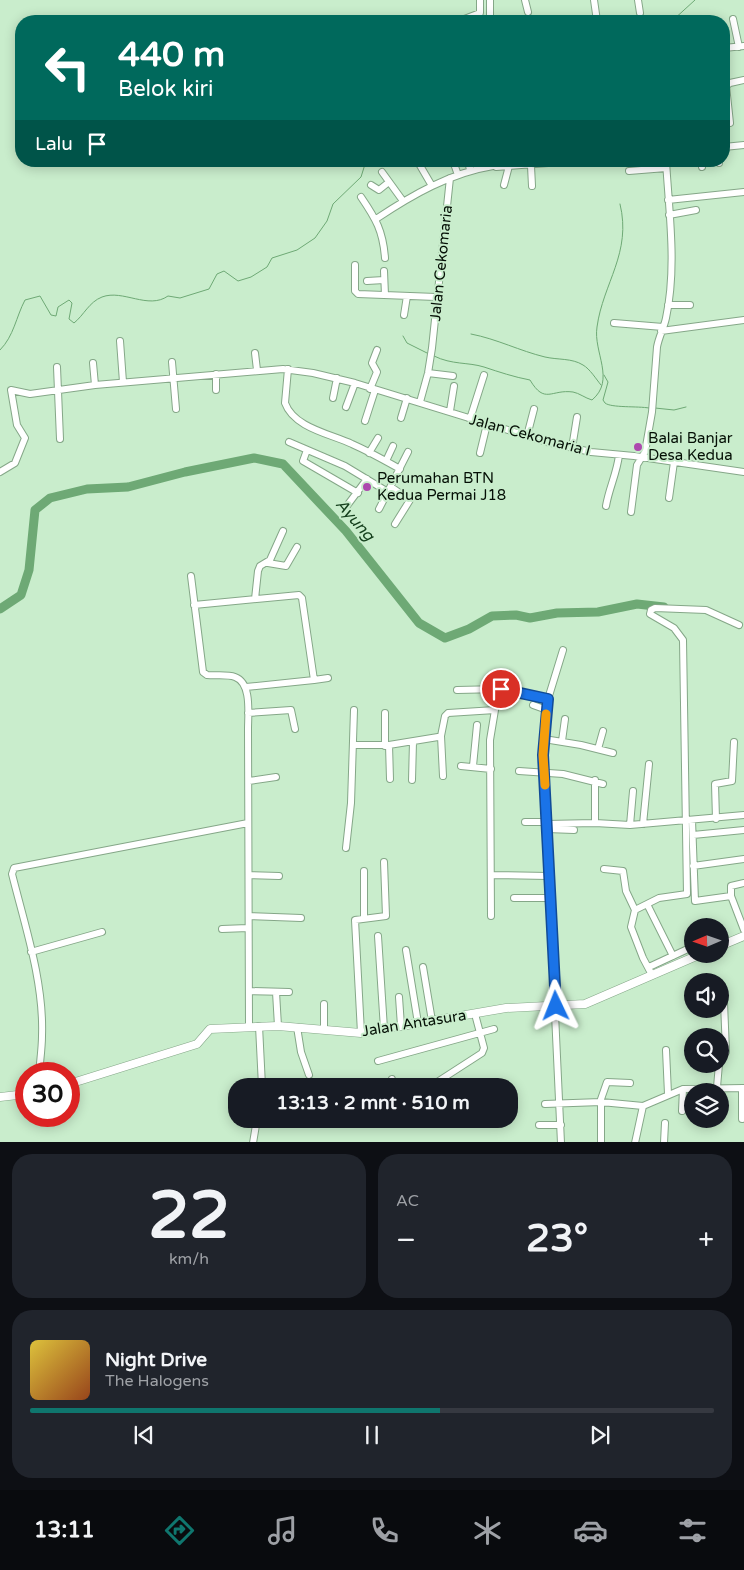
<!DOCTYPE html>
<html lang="id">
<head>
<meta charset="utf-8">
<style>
	:root { --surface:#171b24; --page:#20242c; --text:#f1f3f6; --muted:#9ea1a6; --line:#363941; --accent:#0f766e }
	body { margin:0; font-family:"Varela Round",sans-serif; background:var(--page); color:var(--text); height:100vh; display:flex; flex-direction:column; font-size:19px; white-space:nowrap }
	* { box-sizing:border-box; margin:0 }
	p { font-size:16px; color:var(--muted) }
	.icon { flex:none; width:28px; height:28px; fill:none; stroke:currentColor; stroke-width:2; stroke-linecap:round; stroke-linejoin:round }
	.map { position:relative; height:1142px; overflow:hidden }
	.details { display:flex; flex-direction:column; gap:12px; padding:12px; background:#0d0f14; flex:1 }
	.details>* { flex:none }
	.top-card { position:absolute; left:15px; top:15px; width:715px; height:152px; border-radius:20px; box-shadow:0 2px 12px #0003; background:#00695c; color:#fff; overflow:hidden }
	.needle { width:32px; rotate:268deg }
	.buttons { position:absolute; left:684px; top:918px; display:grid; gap:10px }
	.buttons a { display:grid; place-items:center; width:45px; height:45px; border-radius:50%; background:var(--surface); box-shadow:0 2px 12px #0003; font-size:25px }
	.speed { position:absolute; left:15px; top:1062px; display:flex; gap:10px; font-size:25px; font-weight:700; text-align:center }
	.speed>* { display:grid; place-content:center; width:65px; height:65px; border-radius:50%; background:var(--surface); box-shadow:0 2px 12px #0003; line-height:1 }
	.speed .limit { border:8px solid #d22; background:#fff; color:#111 }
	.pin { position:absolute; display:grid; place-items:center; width:42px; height:42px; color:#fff; margin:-21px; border:2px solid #fff; border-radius:50%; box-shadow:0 1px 5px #0007 }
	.me { position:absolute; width:55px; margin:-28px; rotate:358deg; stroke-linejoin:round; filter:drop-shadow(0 0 4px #0008) }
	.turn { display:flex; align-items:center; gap:18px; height:105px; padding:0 20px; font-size:22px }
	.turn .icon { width:65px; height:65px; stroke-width:2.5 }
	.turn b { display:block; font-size:35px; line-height:42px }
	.then { display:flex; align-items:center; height:48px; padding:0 20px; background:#0003; gap:10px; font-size:19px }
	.big { font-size:38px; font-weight:800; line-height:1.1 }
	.details .tile { flex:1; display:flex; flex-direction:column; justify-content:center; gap:8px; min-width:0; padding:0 18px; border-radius:20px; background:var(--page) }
	.details .dial { align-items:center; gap:0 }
	.dial b { font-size:65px; line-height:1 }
	.song { display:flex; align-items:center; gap:15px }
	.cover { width:60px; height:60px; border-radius:8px; background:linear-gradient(135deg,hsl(50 70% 55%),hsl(20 70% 35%)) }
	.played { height:5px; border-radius:2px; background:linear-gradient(90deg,var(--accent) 60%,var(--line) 60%) }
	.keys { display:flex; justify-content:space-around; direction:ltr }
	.heat { display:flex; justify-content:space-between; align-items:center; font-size:28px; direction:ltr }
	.details .tiles { flex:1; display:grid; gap:12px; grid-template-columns:1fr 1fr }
	.tile:last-child { grid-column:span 2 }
	.trip { position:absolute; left:228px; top:1078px; width:290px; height:50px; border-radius:20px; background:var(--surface); box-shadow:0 2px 12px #0003; font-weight:800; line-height:50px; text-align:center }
	.tab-bar { display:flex; height:80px; justify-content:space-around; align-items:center; background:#090b0e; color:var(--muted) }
	.tab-bar .icon { width:35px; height:35px }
	.tab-bar .on { color:var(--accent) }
	.tab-bar b { font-size:22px; color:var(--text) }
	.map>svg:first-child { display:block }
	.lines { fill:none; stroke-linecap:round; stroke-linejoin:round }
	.stream { stroke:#6ea975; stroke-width:1 }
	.river { stroke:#6ea975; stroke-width:9 }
	.minor-casing { stroke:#85a788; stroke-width:8 }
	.major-casing { stroke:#85a788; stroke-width:9 }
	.minor { stroke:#fff; stroke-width:6 }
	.major { stroke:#fff; stroke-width:8 }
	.route-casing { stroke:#114b97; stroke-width:12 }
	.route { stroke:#1a73e8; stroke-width:9 }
	.slow { stroke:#f59e0b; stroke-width:9 }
	.poi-dot { fill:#ad49ae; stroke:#c9edcc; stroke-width:2 }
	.labels { text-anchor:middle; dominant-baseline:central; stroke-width:4; stroke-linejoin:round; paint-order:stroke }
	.street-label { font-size:15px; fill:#040f05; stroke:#c9edcc }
	.poi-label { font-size:15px; fill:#040f05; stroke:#c9edcc; text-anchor:start }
	.water-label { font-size:16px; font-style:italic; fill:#15401d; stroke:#c9edcc }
</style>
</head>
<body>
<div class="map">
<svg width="744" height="1143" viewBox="0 0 744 1143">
	<rect width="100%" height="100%" fill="#c9edcc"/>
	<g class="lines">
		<!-- stream -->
		<path class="stream" d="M 672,21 L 695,0
			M 471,334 C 497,339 520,351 545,357 C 558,360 572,358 583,365 C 590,369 596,379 601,385
			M 403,336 L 407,343 L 429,354
			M 0,350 C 14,336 16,317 25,300 L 40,296 L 51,315 L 56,316 L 58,307 L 69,300 L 72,303 L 69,319 L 74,323 C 84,315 89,302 102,297 C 123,289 148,310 168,296 L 180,298 L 209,289 L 217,274 L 224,271 L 238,281 L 251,277 L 267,267 L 272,258 L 297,250 L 315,238 L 327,221 L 333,204 L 361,177 L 366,161
			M 434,356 C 452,365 468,362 484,367 C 499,372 514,377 530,380 C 545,405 551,389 573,392 C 579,393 585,398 592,400 C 616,380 593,352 597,327 C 603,283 632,253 620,204
			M 604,375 L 608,382 L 603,400 L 605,403 C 611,408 638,406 649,408
			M 655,408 L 674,410 L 686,407"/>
		<!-- river -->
		<path class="river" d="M 0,609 L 21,595 L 29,570 L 35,510 L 50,498 L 87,489 L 128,487 L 185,472 L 254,458 L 283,464 L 346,531 L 419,623 L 445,638 L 469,629 L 492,616 L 516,615 L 530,618 L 557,613 L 598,612 L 637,604 L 664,607"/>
		<defs>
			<path id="minor" d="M 525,0 L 528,12
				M 594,0 L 597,21
				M 638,0 L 640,13
				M 733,19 L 739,47
				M 459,21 L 480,13 L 480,0
				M 490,21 L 490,0
				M 724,48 L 744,46
				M 726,86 L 730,123
				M 724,88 L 730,83 L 744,80
				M 724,147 L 744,145
				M 453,161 L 458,175
				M 468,161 L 470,170
				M 490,161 L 496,167 L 575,161
				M 701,161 L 702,167
				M 719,161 L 719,163
				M 418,162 L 432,186
				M 531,166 L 532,186
				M 629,171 L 666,168
				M 382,172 L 403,201
				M 371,185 L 379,190 L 389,182
				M 504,185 L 509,166
				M 361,197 C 376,219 383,231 385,258
				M 668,200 L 744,192
				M 669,215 L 696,210
				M 376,219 C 412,195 450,173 493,166
				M 355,265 L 355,291 L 358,294 L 436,297
				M 384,271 L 385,295
				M 367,281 L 384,280
				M 668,305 L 690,305
				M 404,315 L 407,296
				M 614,323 L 663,327
				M 661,331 L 744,320
				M 120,341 L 123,382
				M 255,353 L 257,370
				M 172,362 L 176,409
				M 93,363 L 95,385
				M 57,367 L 60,439
				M 288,369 L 285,403 C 294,428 331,434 352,444 C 368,451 384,460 400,469
				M 428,373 L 453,376
				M 216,374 L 216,390
				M 370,389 L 377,372 L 372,363 L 377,350
				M 333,398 L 337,378
				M 420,402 L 428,373 L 432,348 L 450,178
				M 346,407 L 355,383
				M 450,411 L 454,386
				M 401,418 L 407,398
				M 470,419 L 484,375
				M 365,421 L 375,390
				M 527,436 L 534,409
				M 289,442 L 345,466 L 388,492
				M 572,448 L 577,417
				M 307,450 L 303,461 L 358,493
				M 369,453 L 378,438
				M 480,453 L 487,424
				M 386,461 L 393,446
				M 0,472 L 15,463 L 25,438 L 17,425 L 11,390 L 30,394 L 95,385 L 283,369 L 313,373 L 355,383 L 547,442 L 591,452 L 634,456 L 744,472
				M 391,487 L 410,500 L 395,524
				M 669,498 L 674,462
				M 606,506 C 609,488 617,473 619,455
				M 346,507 L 367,479
				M 379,509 L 408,452
				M 631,512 L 637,465 L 645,452 L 652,412 L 657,347 C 659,336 664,328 666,318 C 677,267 669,212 666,161
				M 268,563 L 286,566 L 297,547
				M 191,576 L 203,672 L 207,675 C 216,676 227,674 235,677 C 252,683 248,714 248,729 L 249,1026
				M 255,599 L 258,571 L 260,566 L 270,560 L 283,531
				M 194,605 L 299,595 L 302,598 L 314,680 L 246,687
				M 314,680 L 328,678
				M 457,690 L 501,689 L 504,675
				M 533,705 L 547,710
				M 495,710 L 501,689 L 548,699
				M 248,713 L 291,710 L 295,729
				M 385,713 L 385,746
				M 441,736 L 443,776
				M 544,739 L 581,745 L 613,753
				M 562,741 L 565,719
				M 353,745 L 389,745 L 438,737 L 441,736 L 445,716 L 448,713 L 495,710 L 490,740 L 491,916
				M 389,745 L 390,779
				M 598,749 L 603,731
				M 461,766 L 491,769
				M 473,766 L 477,725
				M 519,771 L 563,774 L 603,784
				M 412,780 L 413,742
				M 249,781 L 276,777
				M 716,819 L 715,784 L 732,781 L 734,742
				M 692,820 L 695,901 L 731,896 L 744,930
				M 525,822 L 547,822
				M 595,823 L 595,780
				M 546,824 L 595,823 L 630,825 L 744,815
				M 643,824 L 649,764
				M 630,825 L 633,791
				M 547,829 L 574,830
				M 693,835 L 744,830
				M 346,848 L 351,803 L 354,710
				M 693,866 L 744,859
				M 604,869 L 623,871 L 626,891 L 635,910
				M 364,871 L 364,918
				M 249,875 L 279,876
				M 492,875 L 548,876
				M 731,896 L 731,886 L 744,883
				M 514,898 L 550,898
				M 647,904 L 673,956
				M 249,916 L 301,918
				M 222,929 L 248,928
				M 378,936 L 384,1029
				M 406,950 L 418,1023
				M 31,952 L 102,932
				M 423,967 L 432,1021
				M 649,967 L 692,947
				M 652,975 L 643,958 L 631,927 L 635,910 L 659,898 L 687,894 L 683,640 L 674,628 L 650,614 L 651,610 L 655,608 L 706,610 L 739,625
				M 249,991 L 289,992
				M 276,992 L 278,1026
				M 399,997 L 401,1026
				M 324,1004 L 324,1029
				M 259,1026 L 262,1086
				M 297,1027 L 301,1052 L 309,1075
				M 361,1033 L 355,920 L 386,916 L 384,862
				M 666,1050 L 668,1094
				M 720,1057 L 726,1052 L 724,1002
				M 378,1061 L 494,1029
				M 39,1074 C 40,1061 42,1048 42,1036 C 44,982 25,926 12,874 L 14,868 L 248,823
				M 392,1079 L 394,1086
				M 431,1086 L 482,1053 L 484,1048 L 475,1014
				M 717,1087 L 719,1064
				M 742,1088 L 742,1119
				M 600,1102 L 607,1082 L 630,1083
				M 545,1104 L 601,1102 L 643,1106 L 683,1089 L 744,1088
				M 682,1111 L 683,1089
				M 539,1125 L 561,1125
				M 253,1143 L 257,1119
				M 561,1143 L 543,755 L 548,699 L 563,650
				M 601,1143 L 601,1102
				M 635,1143 L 643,1106
				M 664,1143 L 665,1123"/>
			<path id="major" d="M 720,946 L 744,936
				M 69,1084 L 197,1044 L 210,1029 L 278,1026 L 361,1033 L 506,1008 L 585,1004 L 701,954
				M 0,1097 L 26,1094"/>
		</defs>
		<!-- minor casing -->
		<use href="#minor" class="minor-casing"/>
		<!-- major casing -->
		<use href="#major" class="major-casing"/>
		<!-- minor -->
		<use href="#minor" class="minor"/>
		<!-- major -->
		<use href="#major" class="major"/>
	</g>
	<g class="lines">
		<defs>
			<path id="route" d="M 501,689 L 548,699 L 543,755 L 556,1006"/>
		</defs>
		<!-- route casing -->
		<use href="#route" class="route-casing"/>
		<!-- route -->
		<use href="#route" class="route"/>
		<!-- slow -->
		<path class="slow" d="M 545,785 L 543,755 L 546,714"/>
	</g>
	<!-- markers -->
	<g class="poi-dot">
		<circle cx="638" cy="447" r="5"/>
		<circle cx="367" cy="487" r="5"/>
	</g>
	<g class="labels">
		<!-- street labels -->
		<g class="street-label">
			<text transform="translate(441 263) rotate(-84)">Jalan Cekomaria</text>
			<text transform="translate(530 435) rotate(15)">Jalan Cekomaria I</text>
			<text transform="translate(414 1023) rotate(-9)">Jalan Antasura</text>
		</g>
		<!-- poi labels -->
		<g class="poi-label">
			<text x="648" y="438">Balai Banjar<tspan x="648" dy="17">Desa Kedua</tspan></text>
			<text x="377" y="478">Perumahan BTN<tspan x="377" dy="17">Kedua Permai J18</tspan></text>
		</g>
		<!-- water labels -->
		<g class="water-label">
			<text transform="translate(355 520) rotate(49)">Ayung</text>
		</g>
	</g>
</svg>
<div class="buttons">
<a><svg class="needle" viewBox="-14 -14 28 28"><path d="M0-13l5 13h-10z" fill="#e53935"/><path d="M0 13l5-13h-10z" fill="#9ea1a6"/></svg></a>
<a><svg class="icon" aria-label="sound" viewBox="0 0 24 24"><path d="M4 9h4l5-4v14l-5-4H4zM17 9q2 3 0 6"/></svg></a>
<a><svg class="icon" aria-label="search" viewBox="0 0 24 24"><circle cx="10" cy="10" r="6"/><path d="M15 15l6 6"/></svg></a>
<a><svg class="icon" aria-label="layers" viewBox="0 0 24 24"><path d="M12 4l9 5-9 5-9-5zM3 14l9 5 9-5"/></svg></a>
</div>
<div class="speed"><div class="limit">30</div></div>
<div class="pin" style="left:501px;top:689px;background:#d93025"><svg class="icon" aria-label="arrive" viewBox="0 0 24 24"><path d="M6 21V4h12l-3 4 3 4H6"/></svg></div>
<svg class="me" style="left:556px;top:1006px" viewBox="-20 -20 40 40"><path d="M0-17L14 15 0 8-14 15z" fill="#1a73e8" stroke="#fff" stroke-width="4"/></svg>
<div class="trip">13:13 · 2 mnt · 510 m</div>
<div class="top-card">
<div class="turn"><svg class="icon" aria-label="left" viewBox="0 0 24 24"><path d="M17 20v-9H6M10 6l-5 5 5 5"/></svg><div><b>440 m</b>Belok kiri</div></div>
<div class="then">Lalu<svg class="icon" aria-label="arrive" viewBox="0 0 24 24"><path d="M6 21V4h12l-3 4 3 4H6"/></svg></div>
</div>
</div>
<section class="details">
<div class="tiles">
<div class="tile dial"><b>22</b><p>km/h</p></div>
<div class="tile"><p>AC</p>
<div class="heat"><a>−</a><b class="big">23°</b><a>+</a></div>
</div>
<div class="tile">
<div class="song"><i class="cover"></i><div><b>Night Drive</b><p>The Halogens</p></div></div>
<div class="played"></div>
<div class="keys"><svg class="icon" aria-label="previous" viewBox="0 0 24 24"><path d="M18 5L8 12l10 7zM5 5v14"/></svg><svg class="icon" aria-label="pause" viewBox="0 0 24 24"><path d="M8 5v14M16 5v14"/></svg><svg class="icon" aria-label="next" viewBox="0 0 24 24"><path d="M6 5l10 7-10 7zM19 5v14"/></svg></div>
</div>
</div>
</section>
<nav class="tab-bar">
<b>13:11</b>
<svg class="icon on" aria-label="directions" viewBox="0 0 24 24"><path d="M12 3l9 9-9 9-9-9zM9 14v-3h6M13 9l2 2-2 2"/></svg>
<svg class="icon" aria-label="music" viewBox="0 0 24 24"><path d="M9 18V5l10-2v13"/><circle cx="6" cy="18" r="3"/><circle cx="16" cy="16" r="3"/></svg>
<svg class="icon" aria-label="phone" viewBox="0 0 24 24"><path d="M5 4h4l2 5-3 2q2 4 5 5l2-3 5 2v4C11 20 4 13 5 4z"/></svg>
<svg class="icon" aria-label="climate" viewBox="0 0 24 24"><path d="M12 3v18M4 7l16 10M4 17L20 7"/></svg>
<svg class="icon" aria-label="car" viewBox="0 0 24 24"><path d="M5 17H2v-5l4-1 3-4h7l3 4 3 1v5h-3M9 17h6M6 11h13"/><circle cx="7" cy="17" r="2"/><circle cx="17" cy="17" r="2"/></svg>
<svg class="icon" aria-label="filters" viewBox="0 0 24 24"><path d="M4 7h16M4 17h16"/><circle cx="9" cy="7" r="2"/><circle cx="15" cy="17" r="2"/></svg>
</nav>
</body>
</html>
